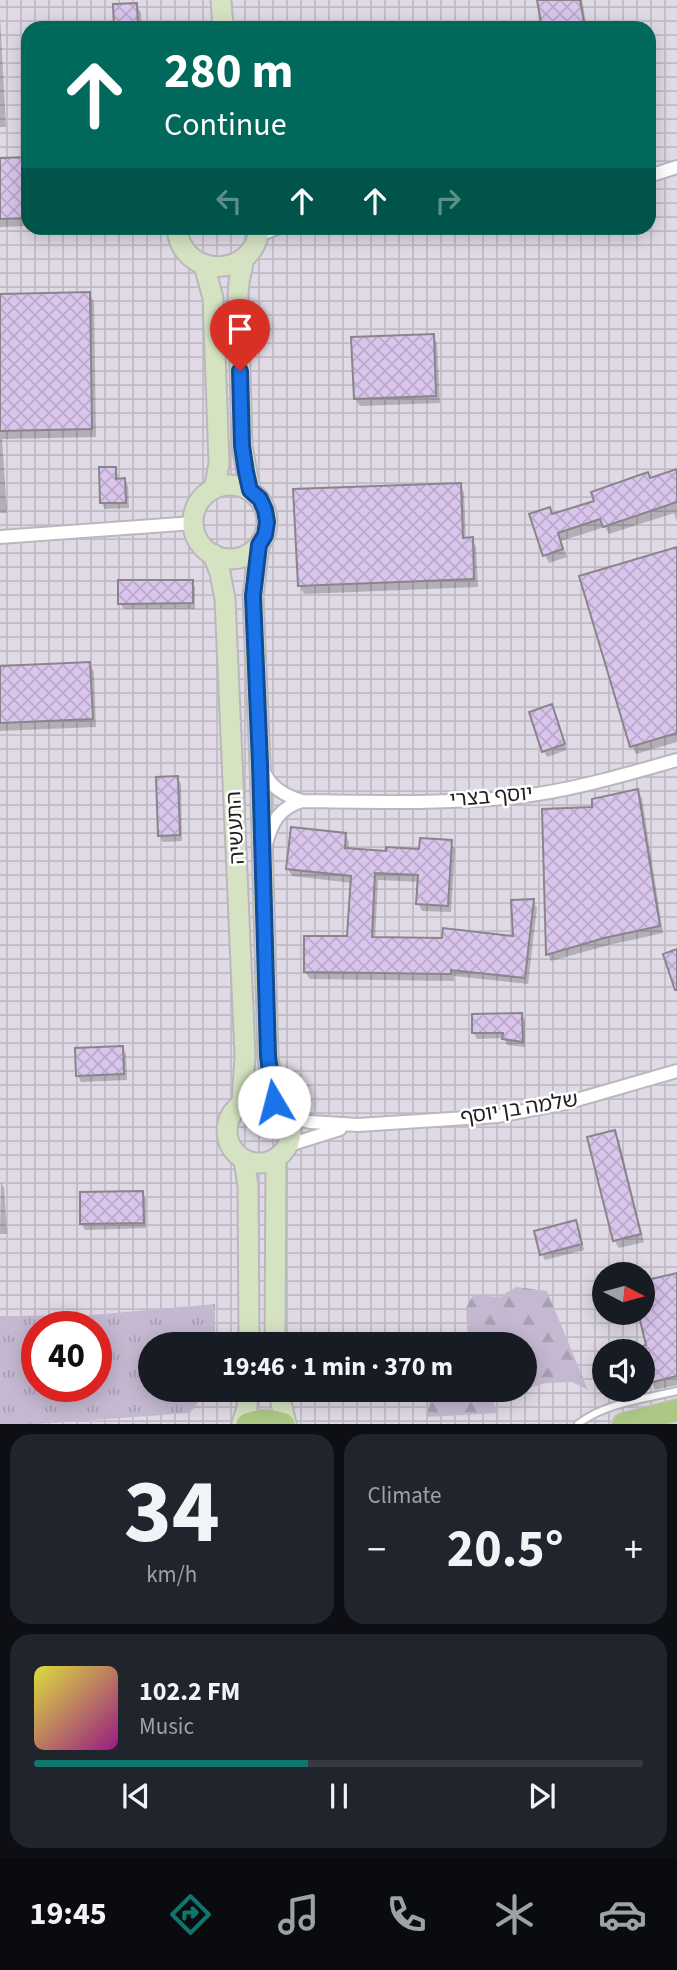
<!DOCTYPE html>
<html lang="en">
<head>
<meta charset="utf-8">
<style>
	:root { --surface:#171b24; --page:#20242c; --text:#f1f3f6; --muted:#9ea1a6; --line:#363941; --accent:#0f766e }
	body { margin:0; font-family:"Source Sans 3","Noto Sans Hebrew",sans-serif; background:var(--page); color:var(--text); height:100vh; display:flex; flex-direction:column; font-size:26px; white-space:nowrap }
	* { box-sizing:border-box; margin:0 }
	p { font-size:23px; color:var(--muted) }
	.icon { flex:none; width:38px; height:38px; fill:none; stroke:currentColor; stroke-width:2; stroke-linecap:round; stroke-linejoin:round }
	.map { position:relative; height:1424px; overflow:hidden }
	.panel { display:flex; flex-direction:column; gap:10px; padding:10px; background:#0d0f14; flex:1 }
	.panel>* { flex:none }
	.banner { position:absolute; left:21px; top:21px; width:635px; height:214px; border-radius:21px; box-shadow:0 4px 18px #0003; background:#00695c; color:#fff; overflow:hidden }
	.needle { width:46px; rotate:96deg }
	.controls { position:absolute; left:592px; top:1262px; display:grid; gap:14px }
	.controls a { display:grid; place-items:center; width:63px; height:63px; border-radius:50%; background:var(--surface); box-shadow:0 4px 18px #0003; font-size:35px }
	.speed { position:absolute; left:21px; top:1311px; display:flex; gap:14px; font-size:35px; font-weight:700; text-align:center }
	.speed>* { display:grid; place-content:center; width:91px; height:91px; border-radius:50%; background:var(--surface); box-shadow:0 4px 18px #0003; line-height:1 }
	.speed .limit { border:10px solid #d22; background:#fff; color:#111 }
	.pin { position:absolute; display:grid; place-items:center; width:60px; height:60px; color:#fff; margin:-72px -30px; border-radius:50% 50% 50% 0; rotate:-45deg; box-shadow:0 0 7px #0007 }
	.pin .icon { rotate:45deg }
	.me { position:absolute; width:77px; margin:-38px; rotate:352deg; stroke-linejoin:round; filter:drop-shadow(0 0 5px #0008) }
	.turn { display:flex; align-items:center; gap:24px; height:147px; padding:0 28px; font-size:32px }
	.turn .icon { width:91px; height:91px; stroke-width:2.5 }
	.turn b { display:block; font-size:49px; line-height:60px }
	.lanes { display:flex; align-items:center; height:66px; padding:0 28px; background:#0003; justify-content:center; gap:35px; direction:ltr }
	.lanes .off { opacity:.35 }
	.big { font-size:52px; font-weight:700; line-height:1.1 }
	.panel .tile { flex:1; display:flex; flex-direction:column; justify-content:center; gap:10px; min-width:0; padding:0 24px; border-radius:21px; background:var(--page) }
	.panel .dial { align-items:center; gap:0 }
	.dial b { font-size:91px; line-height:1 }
	.song { display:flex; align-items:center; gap:21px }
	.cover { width:84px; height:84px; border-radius:10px; background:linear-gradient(135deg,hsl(60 70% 55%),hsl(310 70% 35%)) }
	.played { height:7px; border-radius:4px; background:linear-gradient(90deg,var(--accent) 45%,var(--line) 45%) }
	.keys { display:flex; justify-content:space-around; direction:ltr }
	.heat { display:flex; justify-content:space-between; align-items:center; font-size:38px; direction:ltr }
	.panel .tiles { flex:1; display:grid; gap:10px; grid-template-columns:1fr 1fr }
	.tile:last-child { grid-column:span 2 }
	.trip { position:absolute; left:138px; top:1332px; width:399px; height:70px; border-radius:35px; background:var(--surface); box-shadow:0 4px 18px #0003; font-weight:700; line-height:70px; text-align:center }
	.tabs { display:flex; height:112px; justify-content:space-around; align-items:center; background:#090b0e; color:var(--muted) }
	.tabs .icon { width:49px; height:49px }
	.tabs .selected { color:var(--accent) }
	.tabs b { font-size:32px; color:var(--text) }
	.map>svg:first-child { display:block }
	.industrial { fill:url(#industrial-grid); fill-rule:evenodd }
	.grass { fill:url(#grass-tufts); fill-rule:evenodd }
	.forest { fill:url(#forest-firs) }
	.shadow { fill:#0003 }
	.building { fill:url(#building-cross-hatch); stroke:#89868b; stroke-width:2 }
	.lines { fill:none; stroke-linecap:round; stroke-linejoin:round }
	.lane-casing { stroke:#bab8bd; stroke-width:10 }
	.street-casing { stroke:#bab8bd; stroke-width:16 }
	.secondary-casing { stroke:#bab8bd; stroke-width:23 }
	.primary-casing { stroke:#c5c5c5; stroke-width:24 }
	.lane { stroke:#fff; stroke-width:6 }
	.street { stroke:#fff; stroke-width:12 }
	.secondary { stroke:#d6e3c3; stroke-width:19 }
	.primary { stroke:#adc886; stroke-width:21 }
	.route-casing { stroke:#114b97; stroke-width:18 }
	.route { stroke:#1a73e8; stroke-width:12 }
	.labels { text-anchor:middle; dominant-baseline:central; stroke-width:5; stroke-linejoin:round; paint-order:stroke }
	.street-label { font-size:21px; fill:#201f21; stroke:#fff }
</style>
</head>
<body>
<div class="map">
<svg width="677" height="1424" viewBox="0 0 677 1424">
	<defs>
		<pattern id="industrial-grid" width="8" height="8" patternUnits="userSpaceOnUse" patternTransform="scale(1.75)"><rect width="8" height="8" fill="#e0dae6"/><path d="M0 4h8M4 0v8" fill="none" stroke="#c0bbc5"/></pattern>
		<pattern id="grass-tufts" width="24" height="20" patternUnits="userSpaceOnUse" patternTransform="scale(1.75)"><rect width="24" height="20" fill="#c5b9d1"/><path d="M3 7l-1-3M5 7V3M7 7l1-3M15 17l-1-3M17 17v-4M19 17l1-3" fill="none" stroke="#a99fb3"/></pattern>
		<pattern id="forest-firs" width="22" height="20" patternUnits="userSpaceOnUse" patternTransform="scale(1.75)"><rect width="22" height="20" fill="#c5b9d1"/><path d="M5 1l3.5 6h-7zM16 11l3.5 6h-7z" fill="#a99fb3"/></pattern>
		<pattern id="building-cross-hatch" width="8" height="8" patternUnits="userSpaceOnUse" patternTransform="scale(1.75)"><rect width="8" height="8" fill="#dac5ed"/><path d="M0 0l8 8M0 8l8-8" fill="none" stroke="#bba9cb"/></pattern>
	</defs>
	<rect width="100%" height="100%" fill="#e7e5ea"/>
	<!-- industrial -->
	<path class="industrial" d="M 0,0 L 677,0 L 677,1424 L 0,1424 ZM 28,28 L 649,28 L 649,228 L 28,228 ZM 604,1274 L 642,1274 L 642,1312 L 604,1312 ZM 37,1326 L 96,1326 L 96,1386 L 37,1386 ZM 150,1344 L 525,1344 L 525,1390 L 150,1390 ZM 604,1351 L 642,1351 L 642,1390 L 604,1390 Z"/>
	<!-- grass -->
	<path class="grass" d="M 215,1304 L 215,1344 L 150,1344 L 150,1390 L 197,1390 L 199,1401 L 190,1413 L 37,1424 L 0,1424 L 0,1316 L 92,1315 ZM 37,1326 L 96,1326 L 96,1386 L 37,1386 Z"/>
	<!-- forest -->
	<path class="forest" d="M 516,1287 L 547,1291 L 588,1390 L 572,1382 L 546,1383 L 525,1389 L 525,1344 L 468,1344 L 466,1308 L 473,1295 L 499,1297 Z
		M 431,1390 L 522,1390 L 492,1397 L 497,1413 L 427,1417 Z"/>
	<!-- shadow -->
	<path class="shadow" d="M 539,0 L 582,0 L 587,28 L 544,28 Z
		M 136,5 L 141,13 L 142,28 L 116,28 Z
		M 0,16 L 6,127 L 0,127 Z
		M 28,159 L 28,226 L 0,227 L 0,160 Z
		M 89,294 L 94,302 L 96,437 L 2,439 L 7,513 L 0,513 L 0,296 Z
		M 433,335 L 437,344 L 440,403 L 360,406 L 355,398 Z
		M 101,469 L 115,469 L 118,475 L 119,480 L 124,480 L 128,486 L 129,508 L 105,509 L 102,503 Z
		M 677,470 L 677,521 L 674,513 L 609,534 L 605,527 L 561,541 L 567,557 L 549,563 L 545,555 L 553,516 L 596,502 Z
		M 460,484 L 464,493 L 466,539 L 472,539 L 476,547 L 478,587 L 304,594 L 300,585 Z
		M 677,548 L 677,742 L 636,754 L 632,746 Z
		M 192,581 L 195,587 L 195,609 L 124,609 L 120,603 Z
		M 89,663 L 94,672 L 96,727 L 0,731 L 0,668 Z
		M 551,706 L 567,750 L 547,757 L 544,751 Z
		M 177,778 L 181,784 L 182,841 L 163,842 L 160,836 Z
		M 638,791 L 642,798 L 663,933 L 609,945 L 551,961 L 548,954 L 594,809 Z
		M 345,835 L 349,842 L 348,850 L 387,853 L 421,850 L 450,841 L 455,849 L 451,912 L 422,911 L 418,903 L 419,882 L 378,880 L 375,939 L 515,938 L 533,901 L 537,908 L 528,984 L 454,976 L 454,981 L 310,979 L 305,972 L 349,938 L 352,883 L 292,876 L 288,869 Z
		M 521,1014 L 525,1020 L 525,1047 L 507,1045 L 504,1038 L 477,1039 L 474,1033 Z
		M 122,1048 L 126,1054 L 127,1080 L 81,1082 L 78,1076 Z
		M 614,1132 L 619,1140 L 644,1242 L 619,1248 L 614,1240 Z
		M 1,1182 L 4,1188 L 7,1234 L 0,1234 Z
		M 142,1193 L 146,1199 L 146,1228 L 85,1230 L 82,1224 Z
		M 575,1222 L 579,1228 L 584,1250 L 545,1260 L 542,1254 Z
		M 677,1274 L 677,1385 L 655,1390 L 651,1382 L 648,1347 L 642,1312 L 653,1296 Z"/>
	<!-- building -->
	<path class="building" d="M 537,0 L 580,0 L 585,28 L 542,28 Z
		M 137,3 L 138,28 L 114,28 L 113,4 Z
		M 28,157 L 28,218 L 0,219 L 0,158 Z
		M 90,292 L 92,429 L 0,431 L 0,294 Z
		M 434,334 L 436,396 L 354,399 L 351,337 Z
		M 99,467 L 116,467 L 116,479 L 125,478 L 126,503 L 100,503 Z
		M 677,469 L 677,502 L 603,527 L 600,519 L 558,533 L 563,549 L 543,556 L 529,514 L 550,507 L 552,514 L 594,501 L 591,492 L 648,472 L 650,478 Z
		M 461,483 L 463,538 L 473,537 L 474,579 L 298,586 L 293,489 Z
		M 677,547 L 677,733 L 630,747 L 579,576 Z
		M 118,580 L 193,580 L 193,603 L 118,604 Z
		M 90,662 L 93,719 L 0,723 L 0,666 Z
		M 552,704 L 565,744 L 542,752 L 529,712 Z
		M 178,776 L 180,835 L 158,836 L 156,777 Z
		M 638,789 L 660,926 L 604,938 L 546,955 L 542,809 L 592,807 L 592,799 Z
		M 291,827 L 346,833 L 345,848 L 386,851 L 386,847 L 419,849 L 420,838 L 452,840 L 448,906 L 416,904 L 418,875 L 375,873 L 372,937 L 442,938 L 443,928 L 513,936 L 511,900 L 534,899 L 525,978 L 451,970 L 451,974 L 304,972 L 304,936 L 347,936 L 351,876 L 286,869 Z
		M 677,949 L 677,990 L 675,990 L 663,954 Z
		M 522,1013 L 523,1042 L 502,1039 L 503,1033 L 472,1033 L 472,1014 Z
		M 123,1046 L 124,1074 L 76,1076 L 75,1048 Z
		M 615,1130 L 641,1234 L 613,1241 L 587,1137 Z
		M 143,1191 L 144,1223 L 80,1224 L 80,1192 Z
		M 576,1220 L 582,1244 L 540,1255 L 534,1231 Z
		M 677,1273 L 677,1376 L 649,1383 L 640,1347 L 646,1345 L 638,1312 L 642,1312 L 642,1297 L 651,1295 L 647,1280 Z"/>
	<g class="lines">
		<defs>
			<path id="lane" d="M 578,1424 C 605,1403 644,1399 677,1391"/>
			<path id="street" d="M 649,176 L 677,167
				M 259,235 L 277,228
				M 0,537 L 194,523
				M 262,768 C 270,787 283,795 302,801 C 373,802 444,804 516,797 C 570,791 624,775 677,760
				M 266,844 C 272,822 279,808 302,801
				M 288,1117 L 310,1122 L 358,1125 L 498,1116 L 566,1103 L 677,1071
				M 289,1145 L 340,1129"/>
			<path id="secondary" d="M 221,0 L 223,28
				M 177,228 C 181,280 256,279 259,228
				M 244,258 L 239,282 L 238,295 L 242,446 L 250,490
				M 204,265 L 213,298 L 219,464 L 214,489
				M193 522a37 37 0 1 1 74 0a37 37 0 1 1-74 0Z
				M 259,546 L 253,596 L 260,764 L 268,1056 L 274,1102
				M 213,554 L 220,573 L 225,599 L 245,1056 L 242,1104
				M227 1131a32 32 0 1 1 64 0a32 32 0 1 1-64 0Z
				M 244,1160 L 248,1186 L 249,1344
				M 275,1344 L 276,1159
				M 278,1390 L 286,1424
				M 242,1424 L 247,1408 L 248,1390"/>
			<path id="primary" d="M 247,1424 C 260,1419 271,1419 284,1424
				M 623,1424 L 677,1410"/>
		</defs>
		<!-- lane casing -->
		<use href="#lane" class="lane-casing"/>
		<!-- street casing -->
		<use href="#street" class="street-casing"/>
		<!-- secondary casing -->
		<use href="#secondary" class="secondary-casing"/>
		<!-- primary casing -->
		<use href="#primary" class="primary-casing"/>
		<!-- lane -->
		<use href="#lane" class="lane"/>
		<!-- street -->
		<use href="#street" class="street"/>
		<!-- secondary -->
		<use href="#secondary" class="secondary"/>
		<!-- primary -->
		<use href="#primary" class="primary"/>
	</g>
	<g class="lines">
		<defs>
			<path id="route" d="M 240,371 L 242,446 L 246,472 L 250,490 L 260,499 L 265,510 L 267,522 L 265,535 L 259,545 L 253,596 L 260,764 L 268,1056 L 274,1102"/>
		</defs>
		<!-- route casing -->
		<use href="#route" class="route-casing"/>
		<!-- route -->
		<use href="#route" class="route"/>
	</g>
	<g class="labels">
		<!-- street labels -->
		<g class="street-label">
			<text transform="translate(491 796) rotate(-5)">יוסף בצרי</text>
			<text transform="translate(235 828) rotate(-93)">התעשיה</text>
			<text transform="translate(519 1108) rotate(-9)">שלמה בן יוסף</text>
		</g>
	</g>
</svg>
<div class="controls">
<a><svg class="needle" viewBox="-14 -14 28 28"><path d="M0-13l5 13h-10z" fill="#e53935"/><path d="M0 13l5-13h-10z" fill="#9ea1a6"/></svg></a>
<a><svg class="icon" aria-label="sound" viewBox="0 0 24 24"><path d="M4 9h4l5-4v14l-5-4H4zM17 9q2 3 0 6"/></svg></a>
</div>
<div class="speed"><div class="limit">40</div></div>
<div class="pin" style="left:240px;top:371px;background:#d93025"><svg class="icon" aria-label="arrive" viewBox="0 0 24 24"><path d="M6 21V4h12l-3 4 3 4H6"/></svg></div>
<svg class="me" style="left:274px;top:1102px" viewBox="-20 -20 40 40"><circle r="19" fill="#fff"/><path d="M0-13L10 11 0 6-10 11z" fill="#1a73e8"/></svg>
<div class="trip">19:46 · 1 min · 370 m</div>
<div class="banner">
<div class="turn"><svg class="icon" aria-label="ahead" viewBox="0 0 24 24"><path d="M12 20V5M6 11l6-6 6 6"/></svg><div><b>280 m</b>Continue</div></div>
<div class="lanes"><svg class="icon off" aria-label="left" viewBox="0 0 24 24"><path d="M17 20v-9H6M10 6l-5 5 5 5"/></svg><svg class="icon" aria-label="ahead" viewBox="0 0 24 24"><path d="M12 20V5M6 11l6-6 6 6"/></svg><svg class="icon" aria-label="ahead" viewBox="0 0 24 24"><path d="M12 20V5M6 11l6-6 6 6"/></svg><svg class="icon off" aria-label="right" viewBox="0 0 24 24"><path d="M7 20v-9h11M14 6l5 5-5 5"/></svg></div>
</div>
</div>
<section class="panel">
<div class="tiles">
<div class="tile dial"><b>34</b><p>km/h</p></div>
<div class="tile"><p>Climate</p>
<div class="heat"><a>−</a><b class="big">20.5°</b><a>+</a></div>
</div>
<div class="tile">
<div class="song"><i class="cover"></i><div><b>102.2 FM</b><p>Music</p></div></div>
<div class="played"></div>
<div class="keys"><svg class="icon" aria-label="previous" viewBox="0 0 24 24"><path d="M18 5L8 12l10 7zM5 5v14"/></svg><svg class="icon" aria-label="pause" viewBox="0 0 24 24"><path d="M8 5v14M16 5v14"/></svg><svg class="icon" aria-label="next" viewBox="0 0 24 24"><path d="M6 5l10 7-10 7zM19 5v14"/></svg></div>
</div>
</div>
</section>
<nav class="tabs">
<b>19:45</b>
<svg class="icon selected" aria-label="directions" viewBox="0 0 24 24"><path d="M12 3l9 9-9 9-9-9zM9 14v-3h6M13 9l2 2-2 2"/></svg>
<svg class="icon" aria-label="music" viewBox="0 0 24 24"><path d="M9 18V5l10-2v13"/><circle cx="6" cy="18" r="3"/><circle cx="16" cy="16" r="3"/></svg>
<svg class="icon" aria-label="phone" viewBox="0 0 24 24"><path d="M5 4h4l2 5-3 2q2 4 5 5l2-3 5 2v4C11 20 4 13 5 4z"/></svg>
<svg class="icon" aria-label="climate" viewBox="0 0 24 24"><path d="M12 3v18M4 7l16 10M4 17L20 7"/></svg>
<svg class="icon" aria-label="car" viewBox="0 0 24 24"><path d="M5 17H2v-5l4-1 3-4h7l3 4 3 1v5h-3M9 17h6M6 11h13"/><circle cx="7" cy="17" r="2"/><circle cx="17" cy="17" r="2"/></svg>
</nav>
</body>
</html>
